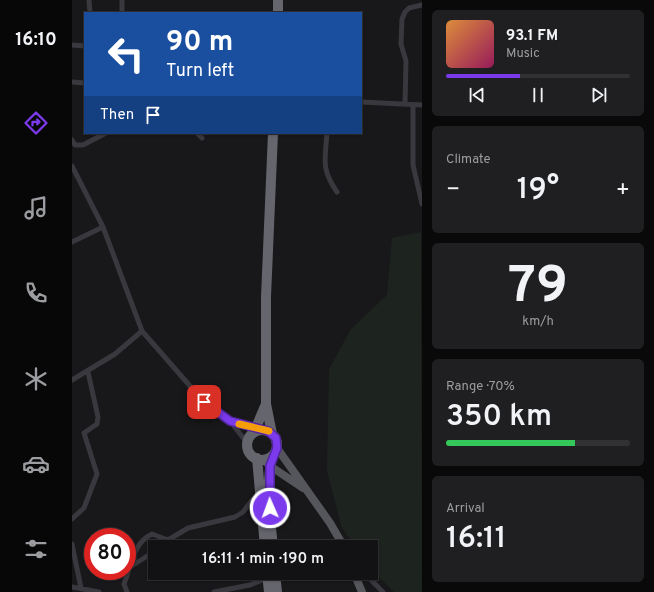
<!DOCTYPE html>
<html lang="en">
<head>
<meta charset="utf-8">
<style>
	:root { --surface:#121113; --page:#1f1f21; --text:#f1f3f6; --muted:#9c9da0; --line:#313133; --accent:#7c3aed }
	body { margin:0; font-family:Overpass,sans-serif; background:var(--page); color:var(--text); height:100vh; display:flex; flex-direction:column; font-size:15px; white-space:nowrap }
	* { box-sizing:border-box; margin:0 }
	p { font-size:13px; color:var(--muted) }
	.icon { flex:none; width:22px; height:22px; fill:none; stroke:currentColor; stroke-width:2; stroke-linecap:round; stroke-linejoin:round }
	.map { position:relative; flex:1; overflow:hidden }
	.sheet { display:flex; flex-direction:column; gap:10px; padding:10px; background:#0a090a; width:232px }
	.sheet>* { flex:none }
	.hud { position:absolute; left:12px; top:12px; width:278px; height:122px; border-radius:0px; box-shadow:0 1px 3px #0004,0 0 0 1px var(--line); background:#1a4fa0; color:#fff; overflow:hidden }
	.speed { position:absolute; left:12px; top:528px; display:flex; gap:8px; font-size:20px; font-weight:700; text-align:center }
	.speed>* { display:grid; place-content:center; width:52px; height:52px; border-radius:50%; background:var(--surface); box-shadow:0 1px 3px #0004,0 0 0 1px var(--line); line-height:1 }
	.speed .limit { border:6px solid #d22; background:#fff; color:#111 }
	.pin { position:absolute; display:grid; place-items:center; width:34px; height:34px; color:#fff; margin:-17px; border-radius:8px; box-shadow:0 2px 6px #0006 }
	.me { position:absolute; width:44px; margin:-22px; rotate:358deg; stroke-linejoin:round; filter:drop-shadow(0 0 3px #0008) }
	.turn { display:flex; align-items:center; gap:14px; height:84px; padding:0 16px; font-size:18px }
	.turn .icon { width:52px; height:52px; stroke-width:2.5 }
	.turn b { display:block; font-size:28px; line-height:34px }
	.then { display:flex; align-items:center; height:38px; padding:0 16px; background:#0003; gap:8px; font-size:15px }
	.big { font-size:30px; font-weight:600; line-height:1.1 }
	.sheet .widget { flex:1; display:flex; flex-direction:column; justify-content:center; gap:6px; min-width:0; padding:0 14px; border-radius:6px; background:var(--page) }
	.sheet .dial { align-items:center; gap:0 }
	.dial b { font-size:52px; line-height:1 }
	.song { display:flex; align-items:center; gap:12px }
	.cover { width:48px; height:48px; border-radius:6px; background:linear-gradient(135deg,hsl(30 70% 55%),hsl(330 70% 35%)) }
	.played { height:4px; border-radius:2px; background:linear-gradient(90deg,var(--accent) 40%,var(--line) 40%) }
	.keys { display:flex; justify-content:space-around; direction:ltr }
	.heat { display:flex; justify-content:space-between; align-items:center; font-size:22px; direction:ltr }
	.charge { height:6px; border-radius:3px; background:linear-gradient(90deg,#34c759 70%,var(--line) 0) }
	.trip { position:absolute; left:76px; top:540px; width:230px; height:40px; border-radius:0px; background:var(--surface); box-shadow:0 1px 3px #0004,0 0 0 1px var(--line); font-weight:600; line-height:40px; text-align:center }
	main { display:flex; flex:1; min-height:0 }
	.tab-bar { display:flex; flex-direction:column; width:72px; justify-content:space-around; align-items:center; background:#070708; color:var(--muted) }
	.tab-bar .icon { width:28px; height:28px }
	.tab-bar .current { color:var(--accent) }
	.tab-bar b { font-size:18px; color:var(--text) }
	.map>svg:first-child { display:block }
	.green { fill:#1d2420 }
	.lines { fill:none; stroke-linecap:round; stroke-linejoin:round }
	.street { stroke:#39383e; stroke-width:5 }
	.primary { stroke:#55555c; stroke-width:8 }
	.highway { stroke:#65656e; stroke-width:10 }
	.route-casing { stroke:#51269a; stroke-width:10 }
	.route { stroke:#7c3aed; stroke-width:7 }
	.slow { stroke:#f59e0b; stroke-width:7 }
</style>
</head>
<body>
<main>
<nav class="tab-bar">
<b>16:10</b>
<svg class="icon current" aria-label="directions" viewBox="0 0 24 24"><path d="M12 3l9 9-9 9-9-9zM9 14v-3h6M13 9l2 2-2 2"/></svg>
<svg class="icon" aria-label="music" viewBox="0 0 24 24"><path d="M9 18V5l10-2v13"/><circle cx="6" cy="18" r="3"/><circle cx="16" cy="16" r="3"/></svg>
<svg class="icon" aria-label="phone" viewBox="0 0 24 24"><path d="M5 4h4l2 5-3 2q2 4 5 5l2-3 5 2v4C11 20 4 13 5 4z"/></svg>
<svg class="icon" aria-label="climate" viewBox="0 0 24 24"><path d="M12 3v18M4 7l16 10M4 17L20 7"/></svg>
<svg class="icon" aria-label="car" viewBox="0 0 24 24"><path d="M5 17H2v-5l4-1 3-4h7l3 4 3 1v5h-3M9 17h6M6 11h13"/><circle cx="7" cy="17" r="2"/><circle cx="17" cy="17" r="2"/></svg>
<svg class="icon" aria-label="filters" viewBox="0 0 24 24"><path d="M4 7h16M4 17h16"/><circle cx="9" cy="7" r="2"/><circle cx="15" cy="17" r="2"/></svg>
</nav>
<div class="map">
<svg width="350" height="592" viewBox="0 0 350 592">
	<rect width="100%" height="100%" fill="#181719"/>
	<!-- green -->
	<path class="green" d="M 349,232 L 350,592 L 322,592 L 299,569 L 299,547 L 284,547 L 270,528 L 255,471 L 257,369 L 279,329 L 315,295 L 320,238 Z"/>
	<g class="lines">
		<!-- street -->
		<path class="street" d="M 17,0 L 18,13
			M 50,0 L 50,13
			M 0,45 L 13,46
			M 0,82 L 13,83
			M 289,102 L 350,105
			M 333,104 L 334,61 L 329,44 L 330,19 L 333,12 L 337,8 L 350,5
			M 341,105 L 341,165 L 350,204
			M 125,133 L 130,138
			M 255,133 C 253,160 249,169 265,192
			M 0,140 L 3,145 L 11,145 L 34,133
			M 0,166 L 31,227 L 70,331 L 132,402 L 158,421 L 176,444
			M 0,242 L 31,227
			M 0,380 L 43,354 L 70,331
			M 158,421 L 190,430
			M 0,519 L 12,508 L 25,474 L 12,433 L 25,424 L 26,417 L 16,372
			M 0,544 L 9,588
			M 87,547 L 96,540 L 116,528 L 163,517 L 171,512 L 180,500 L 189,499
			M 58,567 C 62,553 66,541 80,534 L 96,540
			M 292,573 L 311,592
			M 0,587 L 27,592
			M 55,592 L 52,584 L 58,567 L 83,551
			M 142,592 L 178,585 L 195,578"/>
		<!-- primary -->
		<path class="primary" d="M 205,448 L 258,523 L 272,547
			M 192,460 L 198,466 L 231,488
			M 282,573 L 290,592"/>
		<!-- highway -->
		<path class="highway" d="M 206,13 L 206,0
			M175 445a15 15 0 1 1 30 0a15 15 0 1 1-30 0Z
			M 182,432 L 194,404
			M 200,434 L 194,404 L 194,297 L 201,133
			M 185,458 L 193,547
			M 201,547 C 198,518 193,483 201,455
			M 195,573 L 197,592
			M 203,573 L 205,592"/>
	</g>
	<g class="lines">
		<defs>
			<path id="route" d="M 132,402 L 158,421 L 196,431 L 204,438 L 205,448 L 198,466 L 198,508"/>
		</defs>
		<!-- route casing -->
		<use href="#route" class="route-casing"/>
		<!-- route -->
		<use href="#route" class="route"/>
		<!-- slow -->
		<path class="slow" d="M 167,424 L 197,431"/>
	</g>
</svg>
<div class="speed"><div class="limit">80</div></div>
<div class="pin" style="left:132px;top:402px;background:#d93025"><svg class="icon" aria-label="arrive" viewBox="0 0 24 24"><path d="M6 21V4h12l-3 4 3 4H6"/></svg></div>
<svg class="me" style="left:198px;top:508px" viewBox="-20 -20 40 40"><circle r="17" fill="#7c3aed" stroke="#fff" stroke-width="3"/><path d="M0-11L8 9 0 5-8 9z" fill="#fff"/></svg>
<div class="trip">16:11 · 1 min · 190 m</div>
<div class="hud">
<div class="turn"><svg class="icon" aria-label="left" viewBox="0 0 24 24"><path d="M17 20v-9H6M10 6l-5 5 5 5"/></svg><div><b>90 m</b>Turn left</div></div>
<div class="then">Then<svg class="icon" aria-label="arrive" viewBox="0 0 24 24"><path d="M6 21V4h12l-3 4 3 4H6"/></svg></div>
</div>
</div>
<section class="sheet">
<div class="widget">
<div class="song"><i class="cover"></i><div><b>93.1 FM</b><p>Music</p></div></div>
<div class="played"></div>
<div class="keys"><svg class="icon" aria-label="previous" viewBox="0 0 24 24"><path d="M18 5L8 12l10 7zM5 5v14"/></svg><svg class="icon" aria-label="pause" viewBox="0 0 24 24"><path d="M8 5v14M16 5v14"/></svg><svg class="icon" aria-label="next" viewBox="0 0 24 24"><path d="M6 5l10 7-10 7zM19 5v14"/></svg></div>
</div>
<div class="widget"><p>Climate</p>
<div class="heat"><a>−</a><b class="big">19°</b><a>+</a></div>
</div>
<div class="widget dial"><b>79</b><p>km/h</p></div>
<div class="widget"><p>Range · 70%</p><b class="big">350 km</b><div class="charge"></div></div>
<div class="widget"><p>Arrival</p><b class="big">16:11</b></div>
</section>
</main>
</body>
</html>
